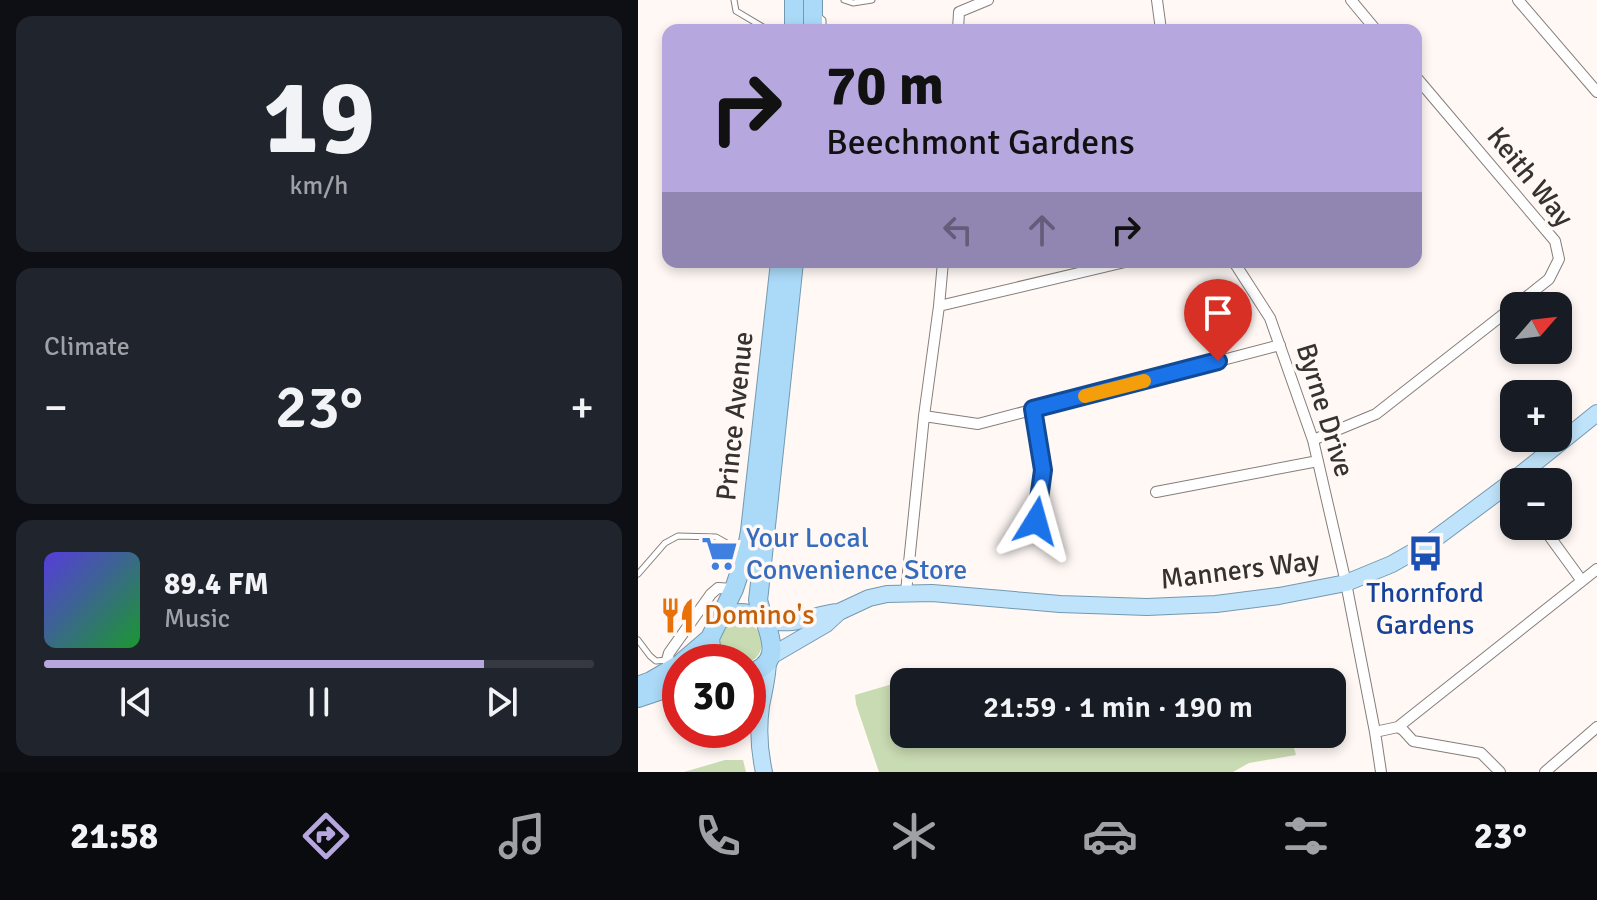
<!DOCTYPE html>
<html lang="en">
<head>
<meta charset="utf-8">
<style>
	:root { --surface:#171b24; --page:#20242c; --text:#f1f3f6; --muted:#9ea1a6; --line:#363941; --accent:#b6a7df }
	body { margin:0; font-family:Signika,sans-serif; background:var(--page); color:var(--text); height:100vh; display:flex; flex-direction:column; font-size:30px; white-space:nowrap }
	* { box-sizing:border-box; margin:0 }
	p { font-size:26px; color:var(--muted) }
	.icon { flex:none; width:44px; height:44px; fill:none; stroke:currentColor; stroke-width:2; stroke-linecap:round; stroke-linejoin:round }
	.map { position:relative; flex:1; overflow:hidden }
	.panel { display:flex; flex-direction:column; gap:16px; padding:16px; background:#0d0f14; width:638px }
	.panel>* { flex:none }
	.guide { position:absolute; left:24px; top:24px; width:760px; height:244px; border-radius:16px; box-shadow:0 4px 12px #0003; background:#b6a7df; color:#111; overflow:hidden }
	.needle { width:52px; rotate:62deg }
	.tools { position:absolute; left:862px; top:292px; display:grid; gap:16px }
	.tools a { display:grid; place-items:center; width:72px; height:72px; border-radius:16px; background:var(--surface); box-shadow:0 4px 12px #0003; font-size:40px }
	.speed { position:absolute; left:24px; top:644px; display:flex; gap:16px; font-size:40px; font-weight:700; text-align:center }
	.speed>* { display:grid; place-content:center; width:104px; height:104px; border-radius:50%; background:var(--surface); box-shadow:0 4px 12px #0003; line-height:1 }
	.speed .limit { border:12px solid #d22; background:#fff; color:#111 }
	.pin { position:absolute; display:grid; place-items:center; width:68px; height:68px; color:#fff; margin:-82px -34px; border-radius:50% 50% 50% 0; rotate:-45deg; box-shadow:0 0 8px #0007 }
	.pin .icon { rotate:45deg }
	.me { position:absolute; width:88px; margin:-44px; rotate:8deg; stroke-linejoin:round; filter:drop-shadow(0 0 6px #0008) }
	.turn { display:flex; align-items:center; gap:28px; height:168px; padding:0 32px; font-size:36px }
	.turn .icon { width:104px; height:104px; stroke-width:2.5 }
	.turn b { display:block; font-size:56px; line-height:68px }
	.lanes { display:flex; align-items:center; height:76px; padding:0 32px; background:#0003; justify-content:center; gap:40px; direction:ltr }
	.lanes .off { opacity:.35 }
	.big { font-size:60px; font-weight:600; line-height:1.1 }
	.panel .widget { flex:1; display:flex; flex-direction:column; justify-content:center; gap:12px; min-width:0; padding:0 28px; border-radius:16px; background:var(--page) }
	.panel .dial { align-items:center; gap:0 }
	.dial b { font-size:104px; line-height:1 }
	.song { display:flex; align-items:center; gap:24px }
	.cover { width:96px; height:96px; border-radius:12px; background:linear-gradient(135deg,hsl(250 70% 55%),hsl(130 70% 35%)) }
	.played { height:8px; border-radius:4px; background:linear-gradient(90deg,var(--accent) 80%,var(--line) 80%) }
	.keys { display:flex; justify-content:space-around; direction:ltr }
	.heat { display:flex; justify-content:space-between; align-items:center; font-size:44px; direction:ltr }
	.trip { position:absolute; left:252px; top:668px; width:456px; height:80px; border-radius:16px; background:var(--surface); box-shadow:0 4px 12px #0003; font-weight:600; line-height:80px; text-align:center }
	.tabs { display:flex; height:128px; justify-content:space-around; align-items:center; background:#090b0e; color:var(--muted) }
	.tabs .icon { width:56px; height:56px }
	.tabs .active { color:var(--accent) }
	.tabs b { font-size:36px; color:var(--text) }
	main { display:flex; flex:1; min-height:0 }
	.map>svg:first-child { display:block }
	.green { fill:#c9dbb2 }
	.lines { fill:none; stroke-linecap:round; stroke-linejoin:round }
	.service-casing { stroke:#857e7b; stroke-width:7 }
	.minor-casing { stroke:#857e7b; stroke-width:12 }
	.primary-casing { stroke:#7399b1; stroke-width:18 }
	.trunk-casing { stroke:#7399b1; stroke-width:20 }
	.service { stroke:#fff; stroke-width:5 }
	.minor { stroke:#fff; stroke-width:10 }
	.primary { stroke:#bfe3fa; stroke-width:16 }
	.trunk { stroke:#aadaf8; stroke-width:18 }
	.route-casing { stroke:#114b97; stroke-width:20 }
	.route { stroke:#1a73e8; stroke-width:14 }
	.slow { stroke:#f59e0b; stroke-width:14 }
	.labels { text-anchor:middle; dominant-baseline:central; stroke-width:7; stroke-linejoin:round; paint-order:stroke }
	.street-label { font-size:28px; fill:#353230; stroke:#fff8f5 }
	.shop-label { font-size:28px; fill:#366cbe; stroke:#fff8f5; text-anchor:start }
	.transit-label { font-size:28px; fill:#164399; stroke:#fff8f5 }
	.food-label { font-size:28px; fill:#c56008; stroke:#fff8f5; text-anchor:start }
</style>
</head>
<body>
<main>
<section class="panel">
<div class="widget dial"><b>19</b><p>km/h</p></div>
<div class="widget"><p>Climate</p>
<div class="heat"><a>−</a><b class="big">23°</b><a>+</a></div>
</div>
<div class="widget">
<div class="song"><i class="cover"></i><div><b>89.4 FM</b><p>Music</p></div></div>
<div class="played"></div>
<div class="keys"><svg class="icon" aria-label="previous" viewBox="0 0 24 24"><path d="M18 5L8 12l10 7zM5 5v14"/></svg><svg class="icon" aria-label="pause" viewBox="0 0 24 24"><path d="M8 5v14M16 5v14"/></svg><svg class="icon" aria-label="next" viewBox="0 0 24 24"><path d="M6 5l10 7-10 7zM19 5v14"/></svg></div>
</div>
</section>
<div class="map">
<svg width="959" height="772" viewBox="0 0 959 772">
	<rect width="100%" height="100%" fill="#fff8f5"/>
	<!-- green -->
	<path class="green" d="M82 643a21 21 0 1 1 42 0a21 21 0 1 1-42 0Z
		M 307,676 L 374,682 L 266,682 L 266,734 L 652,734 L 658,755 L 611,763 L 595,772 L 241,772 L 218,704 L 217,695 L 268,680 Z
		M 87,760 L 105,760 L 108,772 L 46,772 Z"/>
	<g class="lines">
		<defs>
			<path id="service" d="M 96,0 L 98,11 L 130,30
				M 206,0 L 215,3 L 234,0
				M 179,15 L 185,20 L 185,30
				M 0,574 L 27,543 L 40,536 L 78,537 L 103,551
				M 0,640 L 12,656 L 18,661 L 29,660"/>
			<path id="minor" d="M 519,0 L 523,30
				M 713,0 L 738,30
				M 880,0 L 959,92
				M 320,30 L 321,12 L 350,0
				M 778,77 L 917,241 L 921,259 L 911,279 L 877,306
				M 596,262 L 632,318 L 675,440 L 708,583 L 737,732 L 760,727 L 765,730 L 775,741 L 843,753 L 862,772
				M 301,306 L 487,262
				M 395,409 L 405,470 L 398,521
				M 286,416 L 340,424 L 642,345
				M 675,440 L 738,414 L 876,306
				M 518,492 L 680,461
				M 904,526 L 944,581
				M 268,592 L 286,416 L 301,306 L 305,262
				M 35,669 L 29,660 L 31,653 L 73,594 L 80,588 L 96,589
				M 760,727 L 959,569
				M 737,732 L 743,772
				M 907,772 L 959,727"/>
			<path id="primary" d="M 127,621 C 136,622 145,623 154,622 C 170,620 184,613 200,612
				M 133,656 L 188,624 L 201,612 L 231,598 L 249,594 L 294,593 L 422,604 L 509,607 L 578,604 L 641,596 L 708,583 L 754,564 L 794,541 L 872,483 L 959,413
				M 126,772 C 121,750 120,728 123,706 C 126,690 130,676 130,660"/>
			<path id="trunk" d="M 156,0 L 156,30
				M 175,30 L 175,0
				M 125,618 L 120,600 L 121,592 L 156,262
				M 82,620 C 98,610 108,612 125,618 L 127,621 C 136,645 140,665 110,674
				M 44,662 L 72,638
				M 78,662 L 74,656 L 72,638 L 96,589 L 108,553 L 112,531 L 142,262
				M 0,686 L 13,681 L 42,664
				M 0,698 L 42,684"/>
		</defs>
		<!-- service casing -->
		<use href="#service" class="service-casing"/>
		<!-- minor casing -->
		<use href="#minor" class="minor-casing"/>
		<!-- primary casing -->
		<use href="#primary" class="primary-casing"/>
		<!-- trunk casing -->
		<use href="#trunk" class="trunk-casing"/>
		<!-- service -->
		<use href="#service" class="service"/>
		<!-- minor -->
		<use href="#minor" class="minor"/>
		<!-- primary -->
		<use href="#primary" class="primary"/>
		<!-- trunk -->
		<use href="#trunk" class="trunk"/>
	</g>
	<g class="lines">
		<defs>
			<path id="route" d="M 398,521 L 405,470 L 395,409 L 580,361"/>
		</defs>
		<!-- route casing -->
		<use href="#route" class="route-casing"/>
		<!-- route -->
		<use href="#route" class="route"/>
		<!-- slow -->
		<path class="slow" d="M 447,396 L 506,381"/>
	</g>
	<!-- icons -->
	<defs>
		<symbol id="bus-bare" viewBox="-9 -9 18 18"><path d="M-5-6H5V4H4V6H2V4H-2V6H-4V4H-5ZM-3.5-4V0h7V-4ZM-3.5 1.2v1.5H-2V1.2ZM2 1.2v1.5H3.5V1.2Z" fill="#1a4fb4" stroke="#fff8f5" stroke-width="2.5" paint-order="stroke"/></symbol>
		<symbol id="supermarket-bare" viewBox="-9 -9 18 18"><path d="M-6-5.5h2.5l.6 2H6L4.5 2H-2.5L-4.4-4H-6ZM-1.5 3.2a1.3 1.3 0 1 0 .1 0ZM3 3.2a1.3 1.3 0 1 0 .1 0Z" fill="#3f7fe0" stroke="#fff8f5" stroke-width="2.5" paint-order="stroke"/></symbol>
		<symbol id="restaurant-bare" viewBox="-9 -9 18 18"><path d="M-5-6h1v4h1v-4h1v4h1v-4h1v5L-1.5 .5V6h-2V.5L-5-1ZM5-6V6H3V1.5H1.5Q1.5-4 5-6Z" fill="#e8710a" stroke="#fff8f5" stroke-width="2.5" paint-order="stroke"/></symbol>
	</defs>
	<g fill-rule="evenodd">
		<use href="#bus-bare" x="762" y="528" width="51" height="51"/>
		<use href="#supermarket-bare" x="56" y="528" width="51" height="51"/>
		<use href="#restaurant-bare" x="14" y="590" width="51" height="51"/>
	</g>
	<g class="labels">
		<!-- street labels -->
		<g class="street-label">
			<text transform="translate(892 177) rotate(51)">Keith Way</text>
			<text transform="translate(687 410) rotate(73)">Byrne Drive</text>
			<text transform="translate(97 416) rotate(-84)">Prince Avenue</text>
			<text transform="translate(602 570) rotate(-7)">Manners Way</text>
		</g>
		<!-- shop labels -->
		<g class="shop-label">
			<text x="108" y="538">Your Local<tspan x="108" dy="32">Convenience Store</tspan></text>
		</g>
		<!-- transit labels -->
		<g class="transit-label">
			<text x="787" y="593">Thornford<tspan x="787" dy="32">Gardens</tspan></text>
		</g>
		<!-- food labels -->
		<g class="food-label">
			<text x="66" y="615">Domino's</text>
		</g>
	</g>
</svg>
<div class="tools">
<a><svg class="needle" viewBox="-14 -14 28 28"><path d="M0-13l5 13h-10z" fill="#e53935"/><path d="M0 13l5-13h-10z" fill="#9ea1a6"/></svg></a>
<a>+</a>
<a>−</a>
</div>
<div class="speed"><div class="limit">30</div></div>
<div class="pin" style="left:580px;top:361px;background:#d93025"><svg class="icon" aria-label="arrive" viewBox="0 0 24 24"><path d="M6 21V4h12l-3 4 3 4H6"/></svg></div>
<svg class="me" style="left:398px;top:521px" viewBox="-20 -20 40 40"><path d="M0-17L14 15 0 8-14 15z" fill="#1a73e8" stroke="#fff" stroke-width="4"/></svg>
<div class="trip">21:59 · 1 min · 190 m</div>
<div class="guide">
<div class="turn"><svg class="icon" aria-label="right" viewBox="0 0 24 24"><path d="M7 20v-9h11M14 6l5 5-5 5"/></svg><div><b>70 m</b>Beechmont Gardens</div></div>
<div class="lanes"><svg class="icon off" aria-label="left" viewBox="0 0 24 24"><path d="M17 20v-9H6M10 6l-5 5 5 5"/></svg><svg class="icon off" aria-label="ahead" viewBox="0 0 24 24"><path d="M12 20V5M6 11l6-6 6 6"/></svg><svg class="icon" aria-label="right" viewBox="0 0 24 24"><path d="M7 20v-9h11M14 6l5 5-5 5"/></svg></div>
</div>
</div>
</main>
<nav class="tabs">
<b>21:58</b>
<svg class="icon active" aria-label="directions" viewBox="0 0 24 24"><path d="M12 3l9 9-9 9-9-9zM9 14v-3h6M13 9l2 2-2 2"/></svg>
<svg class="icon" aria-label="music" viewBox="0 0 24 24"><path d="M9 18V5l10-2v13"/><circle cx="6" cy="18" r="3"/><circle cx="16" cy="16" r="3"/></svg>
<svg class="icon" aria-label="phone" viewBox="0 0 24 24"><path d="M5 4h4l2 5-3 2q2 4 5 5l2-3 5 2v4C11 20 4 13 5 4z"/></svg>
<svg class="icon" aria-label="climate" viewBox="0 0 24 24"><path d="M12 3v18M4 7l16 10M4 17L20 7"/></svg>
<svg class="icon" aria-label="car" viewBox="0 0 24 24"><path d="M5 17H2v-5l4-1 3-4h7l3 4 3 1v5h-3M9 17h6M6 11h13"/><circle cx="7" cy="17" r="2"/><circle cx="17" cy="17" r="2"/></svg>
<svg class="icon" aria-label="filters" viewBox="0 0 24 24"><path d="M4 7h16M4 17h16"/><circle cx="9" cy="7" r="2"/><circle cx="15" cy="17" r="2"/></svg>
<b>23°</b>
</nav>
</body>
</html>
